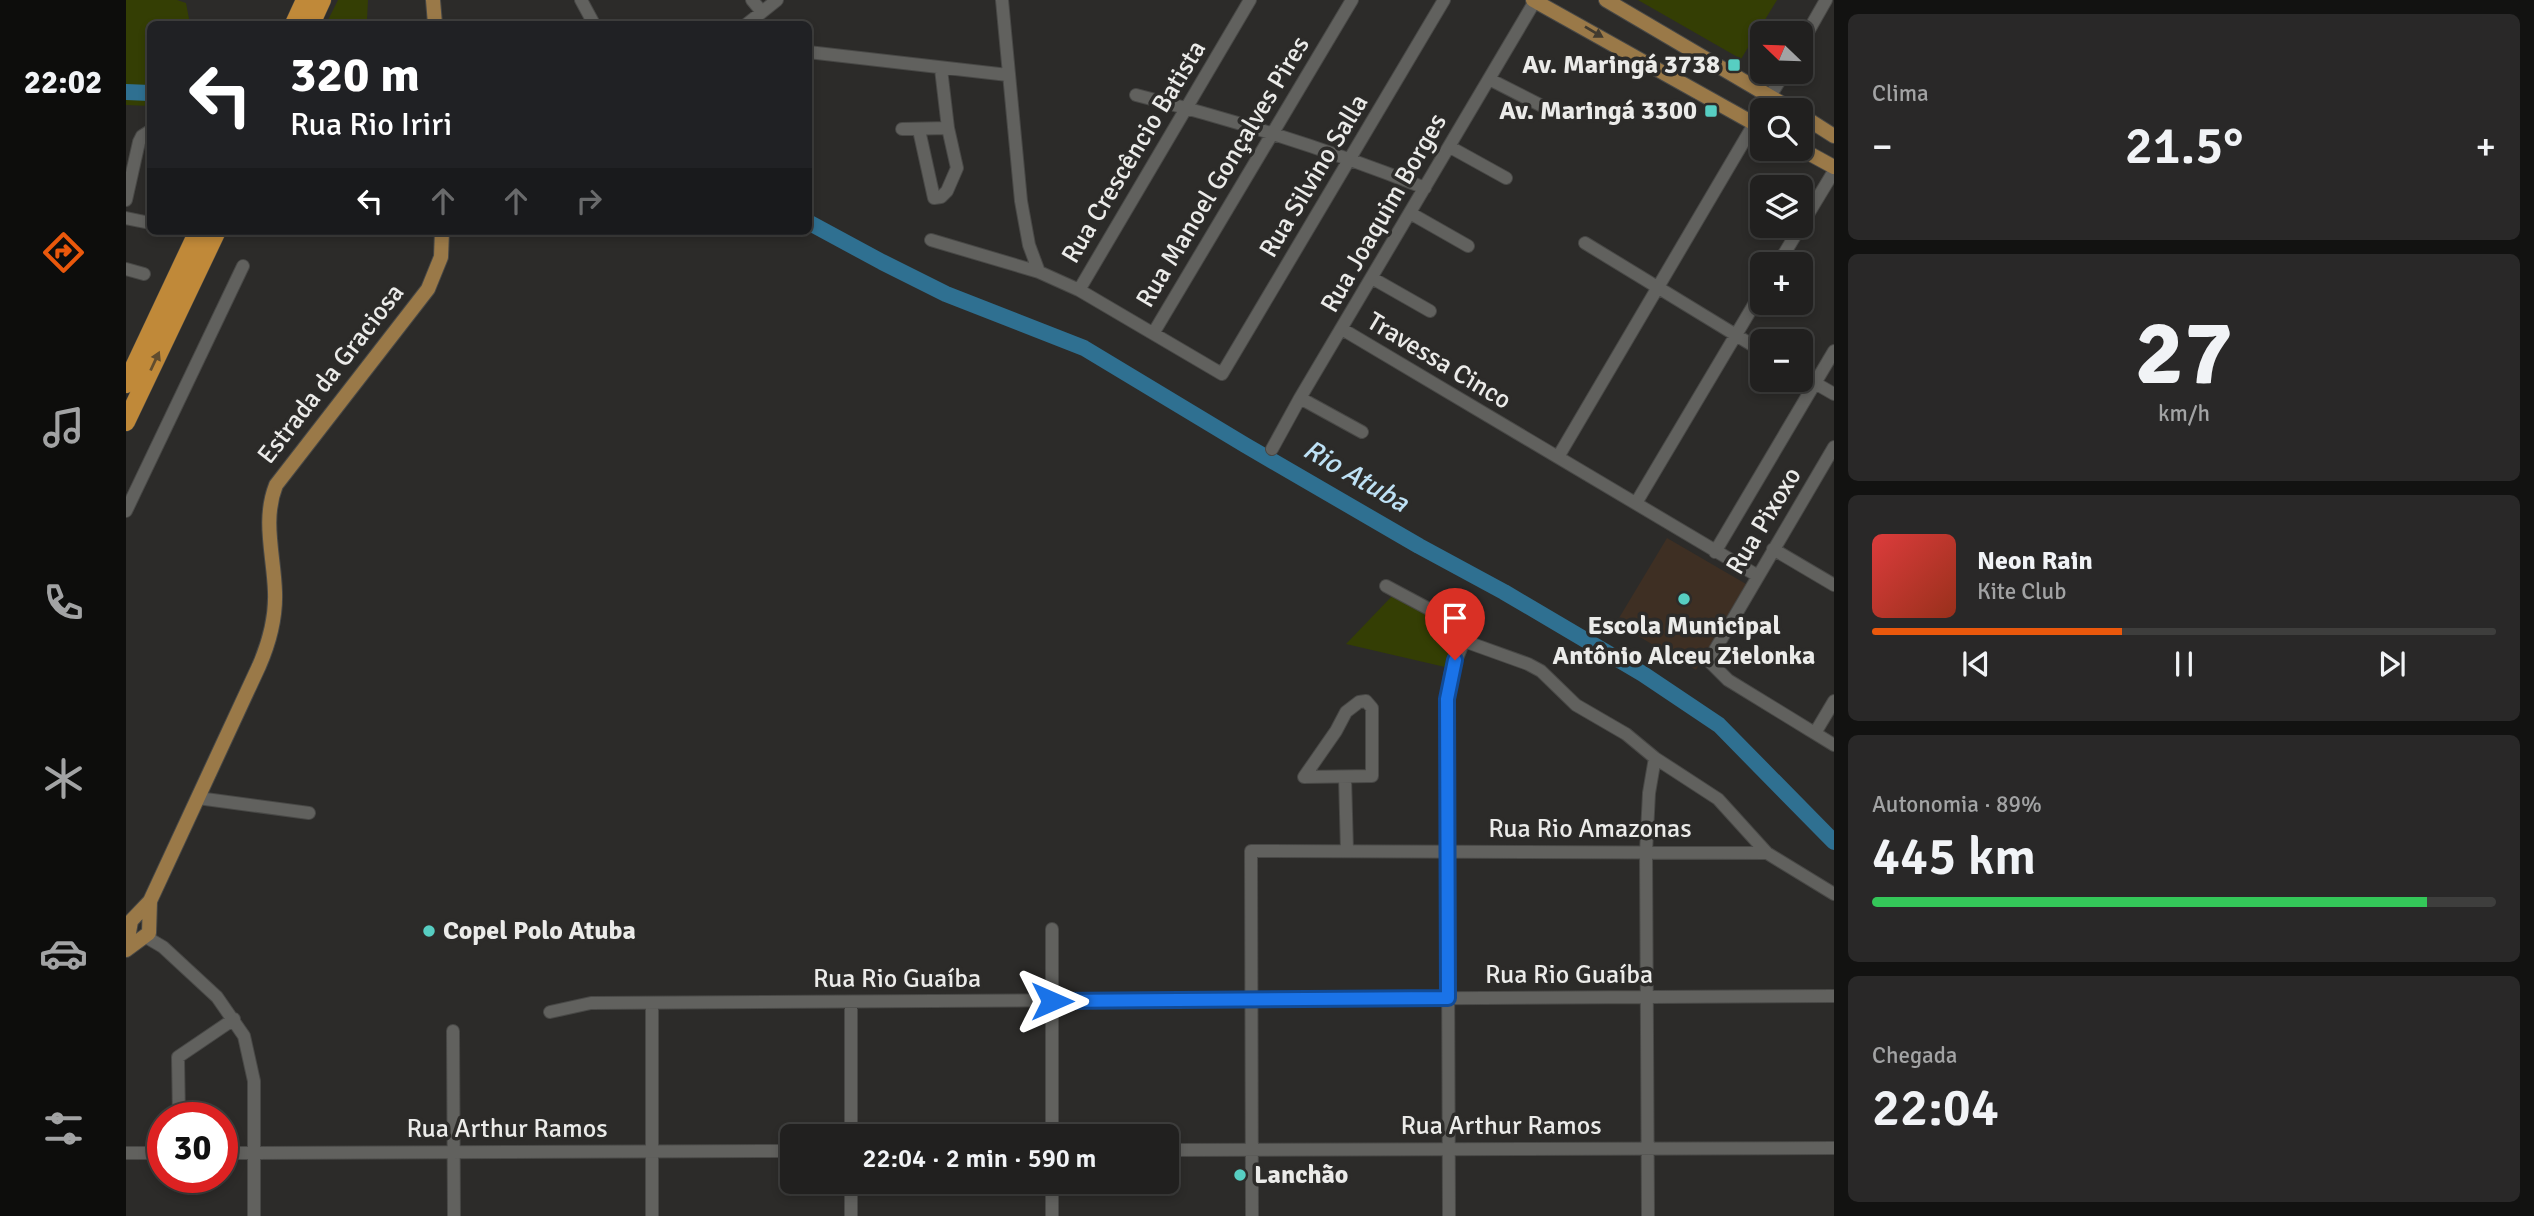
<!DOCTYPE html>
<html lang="pt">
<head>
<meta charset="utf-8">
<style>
	:root { --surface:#21201f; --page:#292828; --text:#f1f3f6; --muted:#a2a3a4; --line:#3e3e3d; --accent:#ea580c }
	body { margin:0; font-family:Signika,sans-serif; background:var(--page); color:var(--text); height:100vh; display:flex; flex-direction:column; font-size:26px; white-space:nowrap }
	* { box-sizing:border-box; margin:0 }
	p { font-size:23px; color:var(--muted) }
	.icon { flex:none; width:38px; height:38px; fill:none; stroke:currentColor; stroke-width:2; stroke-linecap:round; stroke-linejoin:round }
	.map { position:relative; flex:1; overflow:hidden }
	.sheet { display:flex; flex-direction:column; gap:14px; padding:14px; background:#121211; width:700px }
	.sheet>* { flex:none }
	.hud { position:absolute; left:21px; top:21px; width:665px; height:214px; border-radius:10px; box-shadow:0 4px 10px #0003,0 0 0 2px var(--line); background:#202124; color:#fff; overflow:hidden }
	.needle { width:46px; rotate:293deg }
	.buttons { position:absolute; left:1624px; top:21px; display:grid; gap:14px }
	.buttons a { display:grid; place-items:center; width:63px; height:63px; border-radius:10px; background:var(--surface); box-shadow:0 4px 10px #0003,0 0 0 2px var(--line); font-size:35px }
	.speed { position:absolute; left:21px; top:1102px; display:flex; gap:14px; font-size:35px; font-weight:700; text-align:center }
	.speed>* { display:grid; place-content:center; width:91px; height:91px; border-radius:50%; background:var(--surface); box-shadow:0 4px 10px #0003,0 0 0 2px var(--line); line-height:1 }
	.speed .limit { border:10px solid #d22; background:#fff; color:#111 }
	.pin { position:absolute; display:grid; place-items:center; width:60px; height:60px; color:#fff; margin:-72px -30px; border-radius:50% 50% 50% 0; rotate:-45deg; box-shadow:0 0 7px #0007 }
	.pin .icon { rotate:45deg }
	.me { position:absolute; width:77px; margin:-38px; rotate:90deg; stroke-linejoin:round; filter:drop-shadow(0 0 5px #0008) }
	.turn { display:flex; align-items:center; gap:24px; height:147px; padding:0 28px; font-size:32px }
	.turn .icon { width:91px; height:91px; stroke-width:2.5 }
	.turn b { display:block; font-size:49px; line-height:60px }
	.lanes { display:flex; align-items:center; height:66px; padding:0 28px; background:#0003; justify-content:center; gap:35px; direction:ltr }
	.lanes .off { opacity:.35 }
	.big { font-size:52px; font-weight:600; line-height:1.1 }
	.sheet .tile { flex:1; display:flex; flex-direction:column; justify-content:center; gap:10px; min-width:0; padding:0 24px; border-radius:10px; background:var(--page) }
	.sheet .dial { align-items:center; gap:0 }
	.dial b { font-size:91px; line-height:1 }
	.song { display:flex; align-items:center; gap:21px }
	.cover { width:84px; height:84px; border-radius:10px; background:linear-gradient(135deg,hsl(0 70% 55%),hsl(10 70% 35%)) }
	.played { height:7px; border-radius:4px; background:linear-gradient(90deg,var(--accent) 40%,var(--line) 40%) }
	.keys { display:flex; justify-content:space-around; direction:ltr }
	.heat { display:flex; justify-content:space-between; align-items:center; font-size:38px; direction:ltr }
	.charge { height:10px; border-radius:5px; background:linear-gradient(90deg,#34c759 89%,var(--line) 0) }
	.trip { position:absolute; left:654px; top:1124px; width:399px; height:70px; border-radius:10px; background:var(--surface); box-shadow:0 4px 10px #0003,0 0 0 2px var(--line); font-weight:600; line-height:70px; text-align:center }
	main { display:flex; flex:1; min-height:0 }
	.tabs { display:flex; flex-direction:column; width:126px; justify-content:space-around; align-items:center; background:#0d0d0c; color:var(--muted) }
	.tabs .icon { width:49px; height:49px }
	.tabs .active { color:var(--accent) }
	.tabs b { font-size:32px; color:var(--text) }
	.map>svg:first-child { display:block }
	.education { fill:#3e2f23 }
	.green { fill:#343e04 }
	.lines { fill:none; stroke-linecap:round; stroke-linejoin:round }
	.river { stroke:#2f7091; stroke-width:16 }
	.minor-casing { stroke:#484846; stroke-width:14 }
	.major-casing { stroke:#484846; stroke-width:16 }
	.highway-casing { stroke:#484846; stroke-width:19 }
	.minor { stroke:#61615e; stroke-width:12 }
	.major { stroke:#9a7948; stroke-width:14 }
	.highway { stroke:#c08939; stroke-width:18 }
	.oneway { fill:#423b2f }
	.oneway2 { fill:#604c2f }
	.route-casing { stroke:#114b97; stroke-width:18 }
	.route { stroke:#1a73e8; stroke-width:12 }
	.poi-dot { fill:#57cec2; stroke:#2c2b29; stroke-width:2.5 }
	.labels { text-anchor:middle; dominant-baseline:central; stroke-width:7; stroke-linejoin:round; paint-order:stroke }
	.poi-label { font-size:26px; font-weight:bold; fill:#ebebe9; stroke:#2c2b29; text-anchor:end }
	.street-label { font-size:26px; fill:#ebebe9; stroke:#2c2b29 }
	.water-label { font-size:28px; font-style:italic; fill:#bee1f5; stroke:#2c2b29 }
</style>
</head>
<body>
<main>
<nav class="tabs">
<b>22:02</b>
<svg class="icon active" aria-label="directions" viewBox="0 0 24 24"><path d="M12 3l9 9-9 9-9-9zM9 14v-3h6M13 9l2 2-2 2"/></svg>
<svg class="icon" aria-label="music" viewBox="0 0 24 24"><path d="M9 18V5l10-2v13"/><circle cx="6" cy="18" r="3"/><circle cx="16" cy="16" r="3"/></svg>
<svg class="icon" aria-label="phone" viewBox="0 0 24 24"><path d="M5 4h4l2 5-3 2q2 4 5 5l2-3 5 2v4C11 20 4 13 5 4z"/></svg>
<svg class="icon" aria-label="climate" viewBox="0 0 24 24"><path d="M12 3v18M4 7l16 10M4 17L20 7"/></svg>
<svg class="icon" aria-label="car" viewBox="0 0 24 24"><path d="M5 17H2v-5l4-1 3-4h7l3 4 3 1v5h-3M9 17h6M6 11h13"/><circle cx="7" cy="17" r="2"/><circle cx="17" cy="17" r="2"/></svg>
<svg class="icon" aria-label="filters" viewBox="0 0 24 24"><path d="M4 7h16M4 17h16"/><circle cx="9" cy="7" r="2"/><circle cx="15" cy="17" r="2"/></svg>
</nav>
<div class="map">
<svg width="1708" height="1216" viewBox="0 0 1708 1216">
	<rect width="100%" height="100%" fill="#2c2b29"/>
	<!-- education -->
	<path class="education" d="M 1541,538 L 1620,584 L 1570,670 L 1490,623 Z"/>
	<!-- green -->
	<path class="green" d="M 0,0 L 51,0 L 60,3 L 64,24 L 24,24 L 24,106 L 0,105 Z
		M 212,0 L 242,0 L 241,20 L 268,24 L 278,19 L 285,24 L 200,24 Z
		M 1512,0 L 1651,0 L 1615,59 Z
		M 1268,594 L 1283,601 L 1332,640 L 1319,667 L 1220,644 Z"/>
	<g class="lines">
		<!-- river -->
		<path class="river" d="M 0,92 L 24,93
			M 682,222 L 756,262 L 820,294 L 958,348 L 1119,445 L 1293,546 L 1378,592 L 1517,674 L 1593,725 L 1708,842"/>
		<defs>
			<path id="minor" d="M 455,0 L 468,24
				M 626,0 L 636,12
				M 876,0 L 895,201 L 903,245 L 913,272
				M 621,24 L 651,0
				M 1675,44 L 1700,0
				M 682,52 L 882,75
				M 1363,79 L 1422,109
				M 1010,95 C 1109,120 1204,150 1299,188
				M 1644,96 L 1659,72
				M 776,129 L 822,128
				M 793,130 L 808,198 L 815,197 L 821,191 L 831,168 L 822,128 L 815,69
				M 1324,147 L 1380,178
				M 0,200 L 13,142 L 16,136 L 24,131
				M 1284,213 L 1342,246
				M 0,218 L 24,223
				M 805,240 L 913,272 L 953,290 L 1096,374 L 1318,0
				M 1459,243 L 1636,351
				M 1652,264 L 1708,171
				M 0,269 L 18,274
				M 1246,278 L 1304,311
				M 953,290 L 1124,0
				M 1216,329 L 1632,576
				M 1028,332 L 1226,0
				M 1675,375 L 1708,394
				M 1174,398 L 1236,432
				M 1708,447 L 1586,655 L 1584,662 L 1602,680 L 1708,745
				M 1146,449 L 1174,398 L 1409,1
				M 1432,457 L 1628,124
				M 1510,503 L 1636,291
				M 0,511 L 117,266
				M 1647,549 L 1708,585
				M 1589,552 L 1708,351
				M 1260,586 L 1303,609 L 1338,641 L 1402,664 L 1415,671 L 1450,705 L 1500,734 L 1529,758 L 1592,799 L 1641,853
				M 1240,701 L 1246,708 L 1246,776 L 1178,777 L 1210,731 L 1220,712 L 1233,702 Z
				M 1689,733 L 1708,701
				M 1219,777 L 1221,851
				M 72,798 L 183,813
				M 926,929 L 926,1136
				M 20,937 L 37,947 L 91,997 L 118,1036 L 128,1081 L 128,1216
				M 725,1002 L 725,1136
				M 424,1012 L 465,1003 L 1708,996
				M 327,1031 L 328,1216
				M 53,1118 L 52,1057 L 108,1019
				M 1041,1150 L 1708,1148
				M 0,1153 L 37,1153
				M 96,1153 L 667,1151
				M 725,1181 L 725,1216
				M 926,1181 L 926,1216
				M 526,1216 L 526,1003
				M 1126,1216 L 1125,851 L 1641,853 L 1708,894
				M 1323,1216 L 1321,699 L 1324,675 L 1338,641
				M 1522,1216 L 1520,852 L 1523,793 L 1529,758"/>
			<path id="major" d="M 307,0 L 309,24
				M 1407,0 L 1636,128
				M 1480,0 L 1667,110
				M 1675,115 L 1708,136
				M 1675,149 L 1708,167
				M 0,950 L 5,921 L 24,901 L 133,666 C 143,643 150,619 149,592 C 148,556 136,520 150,485 L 302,289 L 315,257 L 316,231
				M 0,950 L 23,933 L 24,901"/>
			<path id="highway" d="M 168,24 L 179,0
				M 185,24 L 196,0
				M 0,384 L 72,231
				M 0,422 L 91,231"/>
		</defs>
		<!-- minor casing -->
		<use href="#minor" class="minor-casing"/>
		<!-- major casing -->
		<use href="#major" class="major-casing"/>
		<!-- highway casing -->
		<use href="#highway" class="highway-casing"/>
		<!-- minor -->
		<use href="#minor" class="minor"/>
		<!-- major -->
		<use href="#major" class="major"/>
		<!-- highway -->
		<use href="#highway" class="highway"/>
	</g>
	<!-- one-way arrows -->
	<defs><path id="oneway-solid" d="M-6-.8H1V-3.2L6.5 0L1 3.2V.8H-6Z" transform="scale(1.75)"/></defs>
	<use class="oneway" href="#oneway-solid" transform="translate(1468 32) rotate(31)"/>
	<use class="oneway2" href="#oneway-solid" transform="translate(29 361) rotate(-65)"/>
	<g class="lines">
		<defs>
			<path id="route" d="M 926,1001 L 1322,998 L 1321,699 L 1329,660"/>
		</defs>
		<!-- route casing -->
		<use href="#route" class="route-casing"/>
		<!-- route -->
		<use href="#route" class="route"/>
	</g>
	<!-- markers -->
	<g class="poi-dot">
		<rect x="1601" y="58" width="14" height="14" rx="3.5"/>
		<rect x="1578" y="104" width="14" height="14" rx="3.5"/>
		<circle cx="1558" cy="599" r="7"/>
		<circle cx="303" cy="931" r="7"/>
		<circle cx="1114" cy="1175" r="7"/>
	</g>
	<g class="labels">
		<!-- poi labels -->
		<g class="poi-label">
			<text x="1594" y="65">Av. Maringá 3738</text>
			<text x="1571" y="111">Av. Maringá 3300</text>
			<text x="1558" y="626" text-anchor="middle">Escola Municipal<tspan x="1558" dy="30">Antônio Alceu Zielonka</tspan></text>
			<text x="317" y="931" text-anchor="start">Copel Polo Atuba</text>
			<text x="1128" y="1175" text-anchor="start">Lanchão</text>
		</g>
		<!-- street labels -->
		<g class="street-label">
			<text transform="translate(1008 152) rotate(-59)">Rua Crescêncio Batista</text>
			<text transform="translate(1097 172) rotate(-59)">Rua Manoel Gonçalves Pires</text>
			<text transform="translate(1188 176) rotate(-59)">Rua Silvino Salla</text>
			<text transform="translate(1258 213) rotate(-60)">Rua Joaquim Borges</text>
			<text transform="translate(1313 361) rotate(31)">Travessa Cinco</text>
			<text transform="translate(205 374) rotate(-52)">Estrada da Graciosa</text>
			<text transform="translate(1638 521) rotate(-59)">Rua Pixoxo</text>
			<text x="1464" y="829">Rua Rio Amazonas</text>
			<text x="1443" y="975">Rua Rio Guaíba</text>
			<text x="771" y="979">Rua Rio Guaíba</text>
			<text x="1375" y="1126">Rua Arthur Ramos</text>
			<text x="381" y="1129">Rua Arthur Ramos</text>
		</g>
		<!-- water labels -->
		<g class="water-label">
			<text transform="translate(1230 476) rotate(30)">Rio Atuba</text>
		</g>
	</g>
</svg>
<div class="buttons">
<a><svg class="needle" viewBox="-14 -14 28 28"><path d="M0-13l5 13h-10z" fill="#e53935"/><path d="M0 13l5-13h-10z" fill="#a2a3a4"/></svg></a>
<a><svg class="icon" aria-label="search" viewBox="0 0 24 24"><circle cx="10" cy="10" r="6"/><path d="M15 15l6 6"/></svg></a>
<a><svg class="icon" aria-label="layers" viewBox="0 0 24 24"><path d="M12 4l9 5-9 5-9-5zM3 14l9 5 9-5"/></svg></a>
<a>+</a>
<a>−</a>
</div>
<div class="speed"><div class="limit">30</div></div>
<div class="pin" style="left:1329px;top:660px;background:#d93025"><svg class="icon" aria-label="arrive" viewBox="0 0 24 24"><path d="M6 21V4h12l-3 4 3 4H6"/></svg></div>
<svg class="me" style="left:926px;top:1001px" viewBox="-20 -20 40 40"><path d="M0-17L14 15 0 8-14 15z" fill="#1a73e8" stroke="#fff" stroke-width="4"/></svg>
<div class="trip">22:04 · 2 min · 590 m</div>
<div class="hud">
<div class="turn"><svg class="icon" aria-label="left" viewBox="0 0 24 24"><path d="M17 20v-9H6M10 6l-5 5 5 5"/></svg><div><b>320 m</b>Rua Rio Iriri</div></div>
<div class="lanes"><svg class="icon" aria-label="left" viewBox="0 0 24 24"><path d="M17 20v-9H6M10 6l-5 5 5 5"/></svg><svg class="icon off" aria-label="ahead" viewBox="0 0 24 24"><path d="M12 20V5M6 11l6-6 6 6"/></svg><svg class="icon off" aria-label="ahead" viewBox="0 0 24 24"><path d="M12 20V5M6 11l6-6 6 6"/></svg><svg class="icon off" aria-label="right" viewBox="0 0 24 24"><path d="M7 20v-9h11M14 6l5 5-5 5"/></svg></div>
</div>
</div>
<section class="sheet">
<div class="tile"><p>Clima</p>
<div class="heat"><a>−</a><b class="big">21.5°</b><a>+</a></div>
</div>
<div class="tile dial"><b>27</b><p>km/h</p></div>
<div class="tile">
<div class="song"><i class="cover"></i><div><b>Neon Rain</b><p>Kite Club</p></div></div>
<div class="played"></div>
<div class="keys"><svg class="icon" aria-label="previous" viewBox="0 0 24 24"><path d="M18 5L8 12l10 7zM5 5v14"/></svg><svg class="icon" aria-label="pause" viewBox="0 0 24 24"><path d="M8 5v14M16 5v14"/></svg><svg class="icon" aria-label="next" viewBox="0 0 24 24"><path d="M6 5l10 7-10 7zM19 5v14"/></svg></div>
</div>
<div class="tile"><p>Autonomia · 89%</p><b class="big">445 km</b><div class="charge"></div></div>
<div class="tile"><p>Chegada</p><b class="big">22:04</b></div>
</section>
</main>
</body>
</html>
